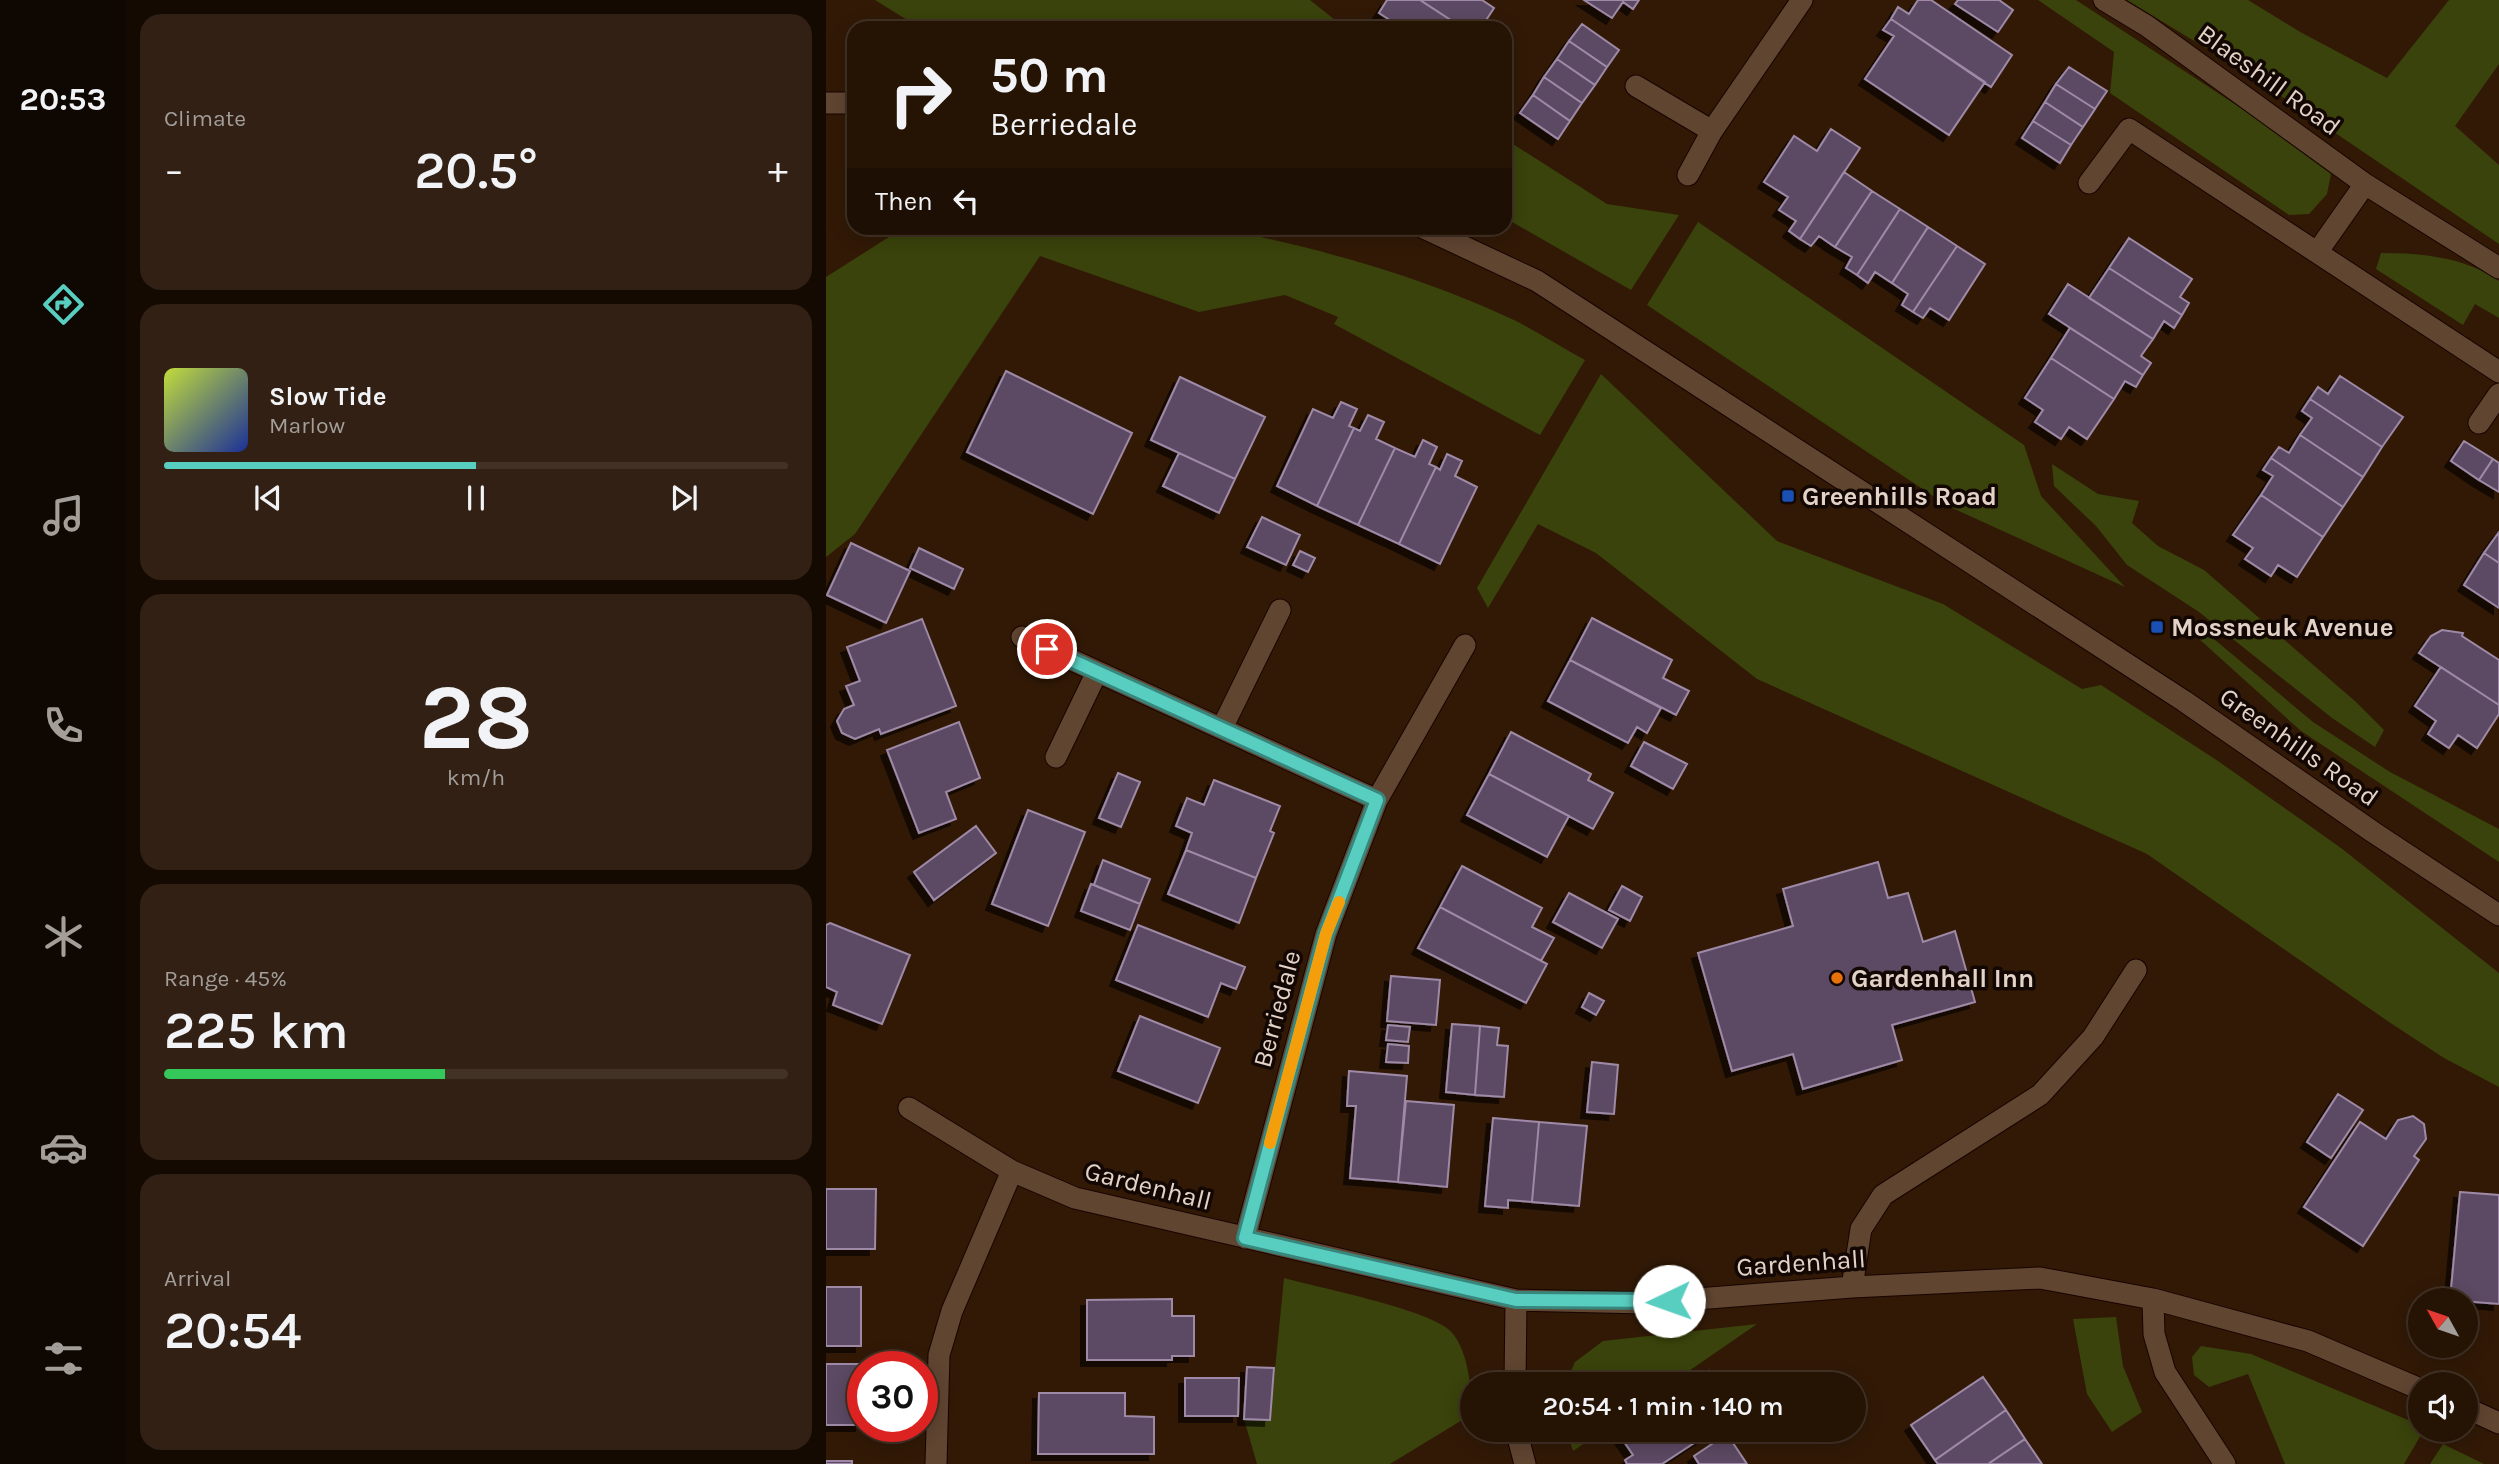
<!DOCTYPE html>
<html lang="en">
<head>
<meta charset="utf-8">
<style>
	:root { --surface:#251304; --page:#312013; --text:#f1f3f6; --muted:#a39e9a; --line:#423226; --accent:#58cec0 }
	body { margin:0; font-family:Karla,sans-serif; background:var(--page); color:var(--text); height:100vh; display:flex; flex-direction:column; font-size:26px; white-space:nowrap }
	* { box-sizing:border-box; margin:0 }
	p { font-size:23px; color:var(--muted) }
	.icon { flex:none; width:38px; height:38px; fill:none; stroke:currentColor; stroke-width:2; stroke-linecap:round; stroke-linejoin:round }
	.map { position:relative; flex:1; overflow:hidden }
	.panel { display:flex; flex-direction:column; gap:14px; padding:14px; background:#140a02; width:700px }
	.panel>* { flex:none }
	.guide { position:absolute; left:21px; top:21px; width:665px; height:214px; border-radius:21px; box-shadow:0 4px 18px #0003,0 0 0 2px var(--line); background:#251304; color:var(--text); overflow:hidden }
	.needle { width:46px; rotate:310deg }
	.fabs { position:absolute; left:1582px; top:1288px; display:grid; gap:14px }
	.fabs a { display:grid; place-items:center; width:70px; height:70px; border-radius:50%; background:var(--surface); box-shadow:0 4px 18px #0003,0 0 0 2px var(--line); font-size:35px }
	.speed { position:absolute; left:21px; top:1351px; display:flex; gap:14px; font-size:35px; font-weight:700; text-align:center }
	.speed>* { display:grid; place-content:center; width:91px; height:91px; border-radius:50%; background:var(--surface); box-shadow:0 4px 18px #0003,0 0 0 2px var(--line); line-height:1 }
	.speed .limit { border:10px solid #d22; background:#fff; color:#111 }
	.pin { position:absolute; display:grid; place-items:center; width:60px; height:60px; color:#fff; margin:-30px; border:4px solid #fff; border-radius:50%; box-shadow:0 2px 7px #0007 }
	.me { position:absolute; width:77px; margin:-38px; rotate:267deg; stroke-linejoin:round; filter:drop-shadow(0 0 5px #0008) }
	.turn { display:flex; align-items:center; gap:24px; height:147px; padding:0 28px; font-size:32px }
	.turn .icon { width:91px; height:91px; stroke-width:2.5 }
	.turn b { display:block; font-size:49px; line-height:60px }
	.then { display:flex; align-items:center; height:66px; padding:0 28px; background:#0003; gap:14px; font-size:26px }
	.big { font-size:52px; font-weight:600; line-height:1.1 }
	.panel .tile { flex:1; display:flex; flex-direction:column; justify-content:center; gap:10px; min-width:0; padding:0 24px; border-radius:21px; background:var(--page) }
	.panel .dial { align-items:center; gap:0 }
	.dial b { font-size:91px; line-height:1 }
	.song { display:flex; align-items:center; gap:21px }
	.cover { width:84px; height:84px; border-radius:10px; background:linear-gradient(135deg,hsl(70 70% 55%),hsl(230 70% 35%)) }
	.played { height:7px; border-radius:4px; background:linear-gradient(90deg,var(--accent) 50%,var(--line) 50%) }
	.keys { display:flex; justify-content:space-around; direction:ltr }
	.heat { display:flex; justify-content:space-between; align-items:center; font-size:38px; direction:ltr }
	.charge { height:10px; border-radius:5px; background:linear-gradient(90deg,#34c759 45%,var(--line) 0) }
	.trip { position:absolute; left:634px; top:1372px; width:406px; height:70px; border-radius:35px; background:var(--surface); box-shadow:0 4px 18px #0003,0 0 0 2px var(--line); font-weight:600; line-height:70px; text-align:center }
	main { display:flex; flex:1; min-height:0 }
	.tab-bar { display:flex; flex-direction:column; width:126px; justify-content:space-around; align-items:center; background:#0f0802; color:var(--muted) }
	.tab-bar .icon { width:49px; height:49px }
	.tab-bar .on { color:var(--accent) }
	.tab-bar b { font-size:32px; color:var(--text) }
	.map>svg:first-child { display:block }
	.green { fill:#3a430b }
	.building { fill:#5b4964; stroke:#9e8aa7; stroke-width:2; filter:url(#shadow) }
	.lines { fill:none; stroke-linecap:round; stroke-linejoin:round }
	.minor-casing { stroke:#180400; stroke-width:23 }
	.minor { stroke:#604531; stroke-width:21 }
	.route-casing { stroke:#39867d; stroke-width:18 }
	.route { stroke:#58cec0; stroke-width:12 }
	.slow { stroke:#f59e0b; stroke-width:12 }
	.transit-dot { fill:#1a4fb4; stroke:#120702; stroke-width:2.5 }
	.food-dot { fill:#e8710a; stroke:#120702; stroke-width:2.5 }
	.labels { text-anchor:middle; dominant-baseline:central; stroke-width:7; stroke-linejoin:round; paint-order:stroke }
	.street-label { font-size:26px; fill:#e3d2c7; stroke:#120702 }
	.poi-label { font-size:26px; font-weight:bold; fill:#e3d2c7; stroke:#120702; text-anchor:start }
</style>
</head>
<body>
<main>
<nav class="tab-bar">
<b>20:53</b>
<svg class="icon on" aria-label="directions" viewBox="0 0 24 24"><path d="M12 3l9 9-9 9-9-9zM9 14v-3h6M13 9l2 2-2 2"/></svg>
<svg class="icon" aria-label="music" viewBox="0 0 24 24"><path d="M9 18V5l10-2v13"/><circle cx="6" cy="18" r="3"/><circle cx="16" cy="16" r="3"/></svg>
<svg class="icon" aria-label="phone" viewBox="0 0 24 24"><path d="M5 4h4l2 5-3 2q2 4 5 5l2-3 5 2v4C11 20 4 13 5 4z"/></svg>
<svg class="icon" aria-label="climate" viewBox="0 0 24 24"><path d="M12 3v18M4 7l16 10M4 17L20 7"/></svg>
<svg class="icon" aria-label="car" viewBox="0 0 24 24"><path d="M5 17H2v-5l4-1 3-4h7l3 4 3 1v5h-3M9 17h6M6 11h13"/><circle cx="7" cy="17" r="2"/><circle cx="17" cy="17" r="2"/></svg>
<svg class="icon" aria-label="filters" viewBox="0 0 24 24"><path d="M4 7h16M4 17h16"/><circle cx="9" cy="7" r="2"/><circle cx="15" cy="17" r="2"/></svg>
</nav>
<section class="panel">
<div class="tile"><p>Climate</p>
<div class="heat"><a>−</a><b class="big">20.5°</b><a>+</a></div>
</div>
<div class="tile">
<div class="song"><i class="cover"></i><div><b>Slow Tide</b><p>Marlow</p></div></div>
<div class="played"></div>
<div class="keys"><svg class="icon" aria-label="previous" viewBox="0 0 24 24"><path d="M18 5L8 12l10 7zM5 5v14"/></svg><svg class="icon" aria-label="pause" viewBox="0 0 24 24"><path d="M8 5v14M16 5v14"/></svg><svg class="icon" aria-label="next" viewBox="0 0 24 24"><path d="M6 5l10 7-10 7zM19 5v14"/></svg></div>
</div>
<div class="tile dial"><b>28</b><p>km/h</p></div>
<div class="tile"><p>Range · 45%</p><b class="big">225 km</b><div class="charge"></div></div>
<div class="tile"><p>Arrival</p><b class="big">20:54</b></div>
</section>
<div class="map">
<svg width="1673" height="1464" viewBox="0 0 1673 1464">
	<defs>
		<filter id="shadow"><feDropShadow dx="-6" dy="6" stdDeviation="0" flood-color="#0009"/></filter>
	</defs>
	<rect width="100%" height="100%" fill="#311906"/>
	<!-- green -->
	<path class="green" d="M 49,0 L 484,0 L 519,28 L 102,28 L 86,23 Z
		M 1212,0 L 1250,0 L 1421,112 L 1505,174 L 1501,194 L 1483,214 L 1463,215 L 1284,93 L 1288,52 Z
		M 1301,0 L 1422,0 L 1476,33 L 1561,78 L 1623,0 L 1673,0 L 1673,64 L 1629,126 L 1673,165 L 1673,244 L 1424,75 Z
		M 679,139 L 781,204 L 853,215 L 805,290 L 679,218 Z
		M 872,222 L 1198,445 L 1215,496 L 1299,587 L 1122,506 L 821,305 Z
		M 77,228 L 392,228 C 492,248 595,276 688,320 C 712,332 735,347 759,360 L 714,435 L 508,324 L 512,317 L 459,295 L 373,312 L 214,256 L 29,534 L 0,557 L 0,277 Z
		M 1555,253 C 1595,253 1639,257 1673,281 L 1673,318 L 1649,304 L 1637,325 L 1550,269 Z
		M 775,374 L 951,541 L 1117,604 L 1256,689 L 1275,685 L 1392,761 L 1515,848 L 1673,973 L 1673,1087 L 1618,1058 L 1563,1022 L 1321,854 L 931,679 L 770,553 L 712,524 L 662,608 L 651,588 Z
		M 1226,464 L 1272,494 L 1313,501 L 1306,523 L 1332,546 L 1378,570 L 1530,702 L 1558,730 L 1549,747 L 1506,718 L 1373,612 L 1301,565 L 1270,526 L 1228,486 Z
		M 1376,629 L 1487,722 L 1564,772 L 1673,829 L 1673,862 L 1475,731 L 1372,638 Z
		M 458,1278 C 494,1288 596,1308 622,1329 C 642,1345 646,1390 646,1414 L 564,1464 L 431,1464 L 418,1419 L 444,1420 Z
		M 1290,1317 L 1297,1366 L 1316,1412 L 1286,1432 L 1261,1394 L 1247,1319 Z
		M 931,1324 L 844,1384 L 739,1384 L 749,1362 L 777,1341 Z
		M 1375,1346 L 1425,1354 L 1594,1425 L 1594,1430 L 1598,1430 L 1578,1464 L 1459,1464 L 1422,1374 L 1383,1387 L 1368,1375 L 1366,1357 Z
		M 740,1430 L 778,1430 L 747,1451 Z
		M 1617,1444 L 1658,1464 L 1604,1464 Z"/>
	<!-- building -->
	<path class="building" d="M 561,0 L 594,0 L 637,28 L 576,28 L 553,13 Z
		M 594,0 L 656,0 L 668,8 L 655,28 L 637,28 Z
		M 758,0 L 813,0 L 807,9 L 797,2 L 786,18 Z
		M 1092,0 L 1105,0 L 1186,55 L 1165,87 L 1065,19 L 1072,7 L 1083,14 Z
		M 1132,0 L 1173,0 L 1187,10 L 1172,32 L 1129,4 Z
		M 1065,19 L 1159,82 L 1123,135 L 1039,79 L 1068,36 L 1057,30 Z
		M 756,24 L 793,50 L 781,67 L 743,41 Z
		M 743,41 L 781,67 L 769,85 L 731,59 Z
		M 731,59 L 769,85 L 756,103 L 718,77 Z
		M 1243,67 L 1281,91 L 1269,109 L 1230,84 Z
		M 718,77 L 756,103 L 744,121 L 707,95 Z
		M 1230,84 L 1269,109 L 1257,127 L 1219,102 Z
		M 707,95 L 744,121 L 732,139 L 694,113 Z
		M 1219,102 L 1257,127 L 1245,145 L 1207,121 Z
		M 1207,121 L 1245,145 L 1234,163 L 1196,138 Z
		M 1005,129 L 1034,148 L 974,239 L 963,231 L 970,221 L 953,210 L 962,197 L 938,182 L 968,136 L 991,151 Z
		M 1018,172 L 1046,191 L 1009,247 L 993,236 L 985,246 L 974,239 Z
		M 1046,191 L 1074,209 L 1031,275 L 1020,268 L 1026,257 L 1009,247 Z
		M 1074,209 L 1102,227 L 1066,283 L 1049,272 L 1042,283 L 1031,275 Z
		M 1102,227 L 1131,246 L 1087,312 L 1076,305 L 1082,294 L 1066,283 Z
		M 1303,238 L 1366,279 L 1354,297 L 1363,303 L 1356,315 L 1283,268 Z
		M 1131,246 L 1159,264 L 1123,320 L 1104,308 L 1097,318 L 1087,312 Z
		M 1283,268 L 1356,315 L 1348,328 L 1338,321 L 1327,339 L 1263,298 Z
		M 1242,284 L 1327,339 L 1315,356 L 1325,363 L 1317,375 L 1223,314 Z
		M 1244,328 L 1317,375 L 1310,387 L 1299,381 L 1288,399 L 1225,358 Z
		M 1225,358 L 1288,399 L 1261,439 L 1243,427 L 1235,439 L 1209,422 L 1217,410 L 1199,398 Z
		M 180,371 L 306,433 L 267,514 L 141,452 Z
		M 1514,376 L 1577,417 L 1556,447 L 1484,399 L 1492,387 L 1502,394 Z
		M 354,377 L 439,417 L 409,479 L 325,440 Z
		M 1484,399 L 1556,447 L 1537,477 L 1474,435 L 1486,418 L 1476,411 Z
		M 515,402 L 531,409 L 523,426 L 528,428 L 491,506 L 451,486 L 487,409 L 507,418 Z
		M 542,415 L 558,422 L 550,439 L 569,448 L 532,525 L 491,506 L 528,428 L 534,431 Z
		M 1474,435 L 1537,477 L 1517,507 L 1445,458 L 1453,447 L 1463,453 Z
		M 597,440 L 611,447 L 603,464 L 610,467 L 573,544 L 532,525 L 569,448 L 589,457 Z
		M 1638,441 L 1667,459 L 1653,480 L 1625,461 Z
		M 353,453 L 409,479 L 393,513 L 337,486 Z
		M 621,454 L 636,461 L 629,476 L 651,487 L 614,564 L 573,544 L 610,467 L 614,470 Z
		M 1445,458 L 1517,507 L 1497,537 L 1435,495 L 1447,476 L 1437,470 Z
		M 1667,459 L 1673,463 L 1673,492 L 1653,480 Z
		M 1435,495 L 1497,537 L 1471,577 L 1452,565 L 1445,576 L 1419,559 L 1427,548 L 1407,535 Z
		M 436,517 L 474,535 L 460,565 L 421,547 Z
		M 1673,532 L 1673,563 L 1658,553 Z
		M 25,543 L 84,571 L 60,623 L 1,595 Z
		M 93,548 L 137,569 L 128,589 L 84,568 Z
		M 474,551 L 489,558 L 482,572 L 467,565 Z
		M 1658,553 L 1673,563 L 1673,608 L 1638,585 Z
		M 766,618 L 846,660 L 837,678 L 863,691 L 850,715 L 744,660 Z
		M 96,619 L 130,706 L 55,734 L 53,729 L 29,739 L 16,733 L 11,721 L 18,709 L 28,705 L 20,686 L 34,681 L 21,647 Z
		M 1616,630 L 1637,633 L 1636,636 L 1673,660 L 1673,705 L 1593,653 L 1605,636 Z
		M 744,660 L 835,708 L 821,733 L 811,727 L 802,743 L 722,701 Z
		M 1615,667 L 1673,705 L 1673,714 L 1651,748 L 1632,735 L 1623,748 L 1602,734 L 1610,721 L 1589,706 Z
		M 133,722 L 154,778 L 120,792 L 130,819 L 93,833 L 61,750 Z
		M 685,732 L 765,774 L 762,780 L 787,793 L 767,829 L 663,774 Z
		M 818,742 L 861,764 L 847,789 L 805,766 Z
		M 292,773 L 314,782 L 295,827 L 273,818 Z
		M 663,774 L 743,816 L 721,857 L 641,815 Z
		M 388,780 L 454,806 L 444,831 L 448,833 L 430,878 L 360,850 L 366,833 L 350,826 L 361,798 L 378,805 Z
		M 202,810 L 259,832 L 222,926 L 166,904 Z
		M 150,826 L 170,853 L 108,900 L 88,872 Z
		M 360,850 L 430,878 L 413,923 L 342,894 Z
		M 277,860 L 324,879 L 314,904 L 268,885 Z
		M 1052,862 L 1062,898 L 1082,893 L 1097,942 L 1129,931 L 1149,1002 L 1066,1025 L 1076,1060 L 977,1089 L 967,1054 L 906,1071 L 872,953 L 967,926 L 957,889 Z
		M 636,866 L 716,908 L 706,927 L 728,938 L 715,961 L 614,907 Z
		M 265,884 L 314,904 L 304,930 L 255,911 Z
		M 796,886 L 816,897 L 804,921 L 783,910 Z
		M 743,893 L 792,919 L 776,948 L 727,922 Z
		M 614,907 L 721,964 L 700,1003 L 592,948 Z
		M 4,923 L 84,955 L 56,1024 L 7,1005 L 11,992 L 0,987 L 0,925 Z
		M 312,925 L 419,967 L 410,989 L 395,983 L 382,1017 L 290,980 Z
		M 565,976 L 614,980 L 610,1025 L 561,1021 Z
		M 763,993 L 778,1001 L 770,1015 L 756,1007 Z
		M 314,1016 L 394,1048 L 372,1103 L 292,1071 Z
		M 626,1024 L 654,1026 L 649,1095 L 620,1092 Z
		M 562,1025 L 584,1027 L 582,1042 L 560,1040 Z
		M 654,1026 L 673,1028 L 671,1045 L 682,1046 L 678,1097 L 649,1095 Z
		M 562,1044 L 583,1046 L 582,1063 L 560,1062 Z
		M 766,1062 L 792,1065 L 788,1114 L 761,1112 Z
		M 523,1071 L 581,1076 L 572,1182 L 524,1178 L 530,1106 L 521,1106 Z
		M 1512,1094 L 1537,1110 L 1505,1158 L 1481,1142 Z
		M 580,1101 L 628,1105 L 621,1187 L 572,1182 Z
		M 1587,1116 L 1598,1124 L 1600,1139 L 1588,1156 L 1593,1160 L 1537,1246 L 1478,1207 L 1534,1122 L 1560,1139 L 1572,1120 Z
		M 667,1118 L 713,1122 L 706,1202 L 682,1200 L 682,1208 L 659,1206 Z
		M 713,1122 L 761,1126 L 753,1206 L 706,1202 Z
		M 0,1189 L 50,1189 L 49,1249 L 0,1249 Z
		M 1634,1192 L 1673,1195 L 1673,1304 L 1624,1300 Z
		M 0,1287 L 35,1287 L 35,1346 L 0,1346 Z
		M 346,1299 L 346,1316 L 368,1316 L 368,1356 L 346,1356 L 346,1360 L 261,1360 L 261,1300 Z
		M 0,1364 L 36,1364 L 35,1425 L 0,1425 Z
		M 421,1367 L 448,1368 L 444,1420 L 418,1419 Z
		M 883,1371 L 891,1384 L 863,1384 Z
		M 978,1372 L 986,1384 L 960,1384 Z
		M 912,1373 L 920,1384 L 895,1384 Z
		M 1157,1377 L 1180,1410 L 1109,1460 L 1085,1425 Z
		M 359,1378 L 413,1378 L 412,1416 L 359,1416 Z
		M 213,1393 L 299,1393 L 299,1416 L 328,1417 L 328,1454 L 212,1454 Z
		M 1180,1410 L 1199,1439 L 1162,1464 L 1112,1464 L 1109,1460 Z
		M 790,1430 L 888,1430 L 836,1464 L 801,1464 L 799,1460 L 807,1455 Z
		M 901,1434 L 921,1464 L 873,1464 L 868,1456 Z
		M 1199,1439 L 1216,1464 L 1162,1464 Z
		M 0,1461 L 26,1461 L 26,1464 L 0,1464 Z"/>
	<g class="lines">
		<defs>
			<path id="minor" d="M 1278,0 L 1321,26 L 1539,184 L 1673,268
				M 810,86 L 886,131
				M 0,103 L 28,103
				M 862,175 L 886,131 L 976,0
				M 1263,183 L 1303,129 L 1673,372
				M 598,228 L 711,281 L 1358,701 L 1547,832 L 1673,915
				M 1492,251 L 1539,184
				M 1653,423 L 1673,394
				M 196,637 L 551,800
				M 396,728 L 454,610
				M 230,757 L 271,672
				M 83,1108 L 186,1171 L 249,1198 L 690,1300 L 819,1303 L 1026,1287 L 1214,1278 L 1327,1299 L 1482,1341 L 1594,1389
				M 419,1238 L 500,934 L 551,800 L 639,645
				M 1026,1287 L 1035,1229 L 1057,1195 L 1214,1095 L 1267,1037 L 1310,970
				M 1327,1299 L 1328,1334 L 1339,1372 L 1399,1464
				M 689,1384 L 690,1300
				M 1640,1408 L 1673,1423
				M 690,1430 L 699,1464
				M 110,1464 L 113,1355 L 126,1311 L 186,1171"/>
		</defs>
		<!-- minor casing -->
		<use href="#minor" class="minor-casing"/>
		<!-- minor -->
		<use href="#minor" class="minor"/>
	</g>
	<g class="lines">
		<defs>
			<path id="route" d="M 221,649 L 551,800 L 500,934 L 419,1238 L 690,1300 L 843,1301"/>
		</defs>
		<!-- route casing -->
		<use href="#route" class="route-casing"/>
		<!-- route -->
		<use href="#route" class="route"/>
		<!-- slow -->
		<path class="slow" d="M 444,1143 L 500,934 L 513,902"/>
	</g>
	<!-- markers -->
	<g class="transit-dot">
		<rect x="955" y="489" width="14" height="14" rx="3.5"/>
		<rect x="1324" y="620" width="14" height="14" rx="3.5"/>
	</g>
	<circle class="food-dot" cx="1011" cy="978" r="7"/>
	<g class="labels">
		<!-- street labels -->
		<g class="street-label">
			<text transform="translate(1443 80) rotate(36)">Blaeshill Road</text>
			<text transform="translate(1473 747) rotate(35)">Greenhills Road</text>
			<text transform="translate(451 1009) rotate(-75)">Berriedale</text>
			<text transform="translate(322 1186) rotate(14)">Gardenhall</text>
			<text transform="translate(975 1263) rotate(-4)">Gardenhall</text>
		</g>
		<!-- poi labels -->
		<g class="poi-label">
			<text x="976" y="496">Greenhills Road</text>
			<text x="1345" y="627">Mossneuk Avenue</text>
			<text x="1025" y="978">Gardenhall Inn</text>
		</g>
	</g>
</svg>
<div class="fabs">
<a><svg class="needle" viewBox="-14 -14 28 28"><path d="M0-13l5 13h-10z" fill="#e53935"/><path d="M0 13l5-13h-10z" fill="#a39e9a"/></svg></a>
<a><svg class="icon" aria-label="sound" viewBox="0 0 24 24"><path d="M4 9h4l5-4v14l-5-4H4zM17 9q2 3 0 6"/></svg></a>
</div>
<div class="speed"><div class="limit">30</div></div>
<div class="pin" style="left:221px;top:649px;background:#d93025"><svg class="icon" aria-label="arrive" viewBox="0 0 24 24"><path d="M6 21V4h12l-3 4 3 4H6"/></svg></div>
<svg class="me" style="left:843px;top:1301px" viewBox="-20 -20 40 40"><circle r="19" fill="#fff"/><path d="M0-13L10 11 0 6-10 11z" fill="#58cec0"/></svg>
<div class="trip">20:54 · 1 min · 140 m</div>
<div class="guide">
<div class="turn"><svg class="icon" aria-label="right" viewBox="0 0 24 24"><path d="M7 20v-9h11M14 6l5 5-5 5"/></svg><div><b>50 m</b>Berriedale</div></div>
<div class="then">Then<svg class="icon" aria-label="left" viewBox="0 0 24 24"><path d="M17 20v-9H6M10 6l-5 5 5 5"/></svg></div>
</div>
</div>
</main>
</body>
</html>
